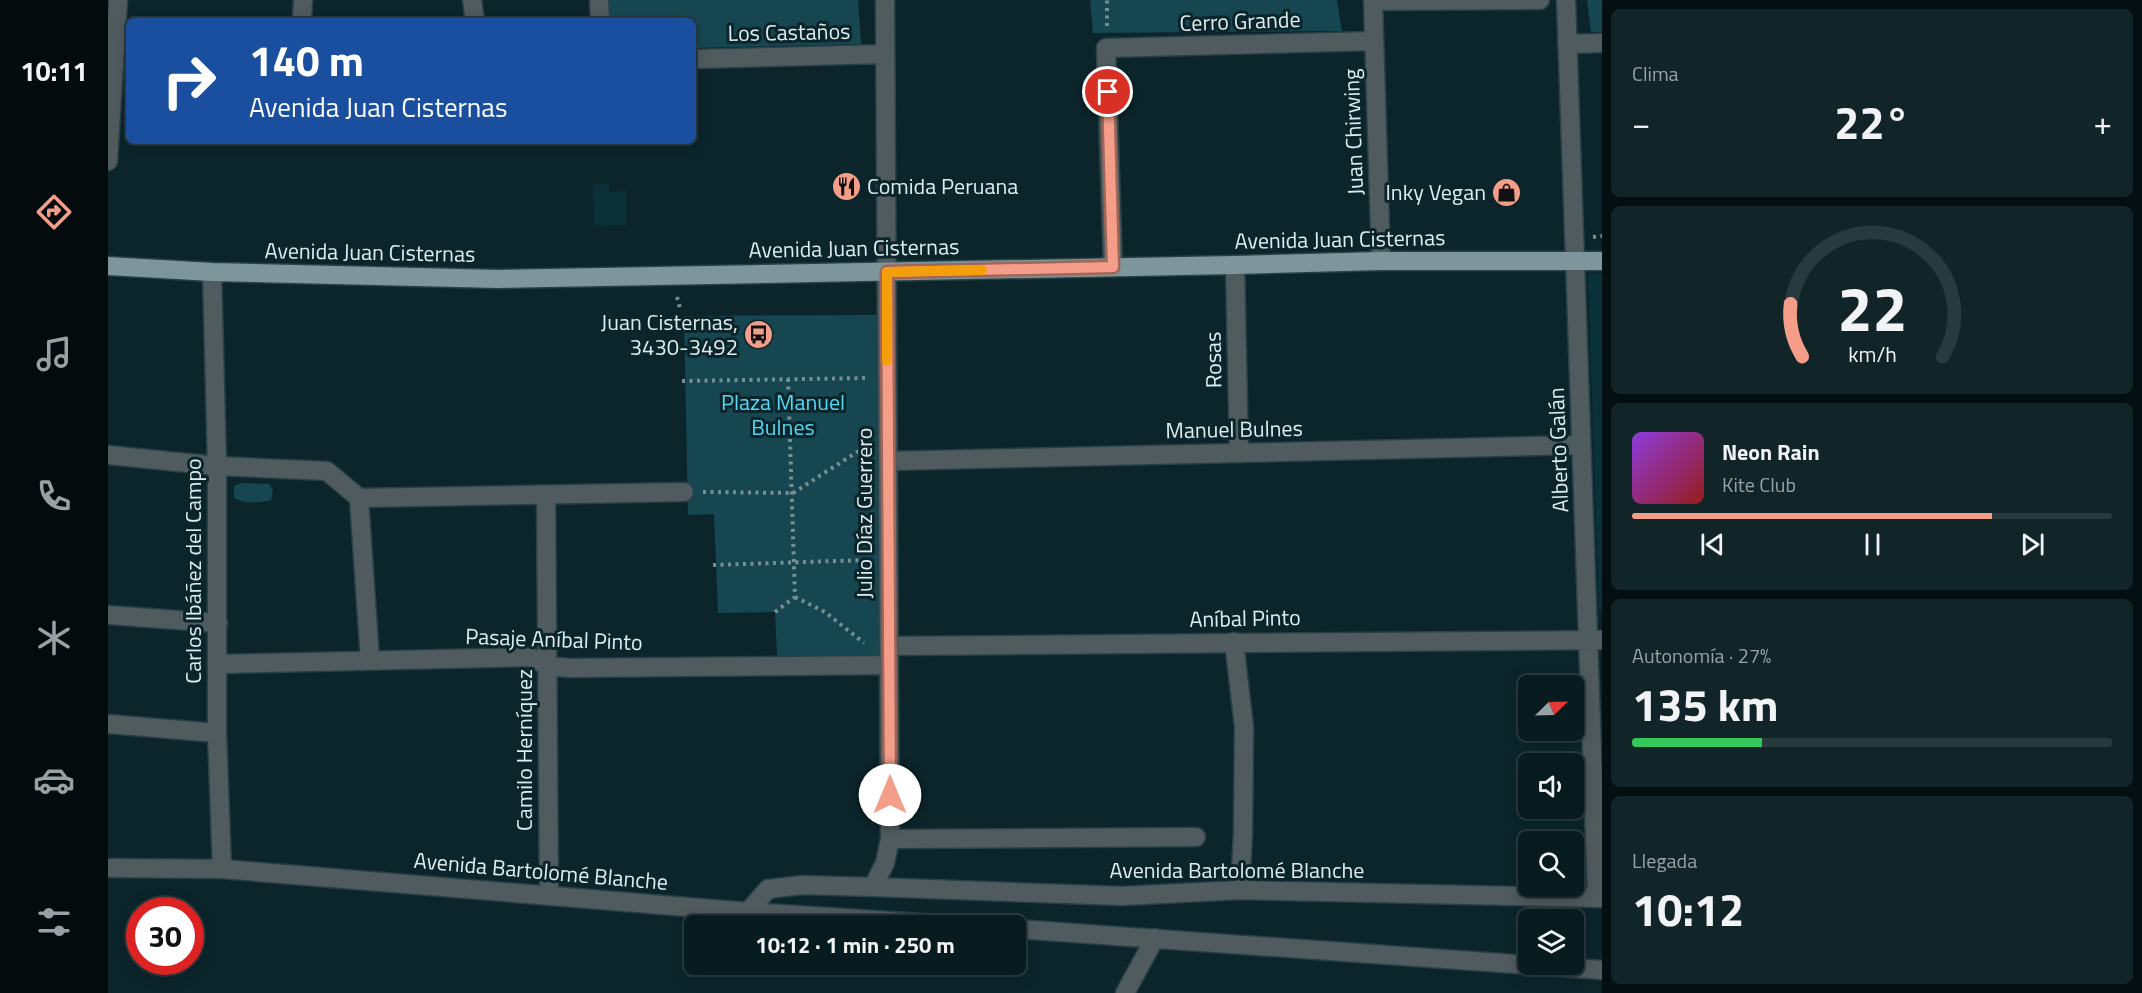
<!DOCTYPE html>
<html lang="es">
<head>
<meta charset="utf-8">
<style>
	:root { --surface:#081c20; --page:#112529; --text:#f1f3f6; --muted:#98a1a5; --line:#293a3e; --accent:#f49e89 }
	body { margin:0; font-family:"Titillium Web",sans-serif; background:var(--page); color:var(--text); height:100vh; display:flex; flex-direction:column; font-size:22px; white-space:nowrap }
	* { box-sizing:border-box; margin:0 }
	p { font-size:20px; color:var(--muted) }
	.icon { flex:none; width:33px; height:33px; fill:none; stroke:currentColor; stroke-width:2; stroke-linecap:round; stroke-linejoin:round }
	.map { position:relative; flex:1; overflow:hidden }
	.drawer { display:flex; flex-direction:column; gap:9px; padding:9px; background:#040f12; width:540px }
	.drawer>* { flex:none }
	.hud { position:absolute; left:18px; top:18px; width:570px; height:126px; border-radius:9px; box-shadow:0 3px 15px #0003,0 0 0 2px var(--line); background:#1a4fa0; color:#fff; overflow:hidden }
	.needle { width:39px; rotate:67deg }
	.fabs { position:absolute; left:1410px; top:675px; display:grid; gap:12px }
	.fabs a { display:grid; place-items:center; width:66px; height:66px; border-radius:9px; background:var(--surface); box-shadow:0 3px 15px #0003,0 0 0 2px var(--line); font-size:30px }
	.speed { position:absolute; left:18px; top:897px; display:flex; gap:12px; font-size:30px; font-weight:700; text-align:center }
	.speed>* { display:grid; place-content:center; width:78px; height:78px; border-radius:50%; background:var(--surface); box-shadow:0 3px 15px #0003,0 0 0 2px var(--line); line-height:1 }
	.speed .limit { border:9px solid #d22; background:#fff; color:#111 }
	.pin { position:absolute; display:grid; place-items:center; width:51px; height:51px; color:#fff; margin:-26px; border:3px solid #fff; border-radius:50%; box-shadow:0 2px 6px #0007 }
	.me { position:absolute; width:66px; margin:-33px; rotate:0deg; stroke-linejoin:round; filter:drop-shadow(0 0 4px #0008) }
	.turn { display:flex; align-items:center; gap:21px; height:126px; padding:0 24px; font-size:27px }
	.turn .icon { width:78px; height:78px; stroke-width:2.5 }
	.turn b { display:block; font-size:42px; line-height:51px }
	.big { font-size:45px; font-weight:700; line-height:1.1 }
	.drawer .widget { flex:1; display:flex; flex-direction:column; justify-content:center; gap:9px; min-width:0; padding:0 21px; border-radius:9px; background:var(--page) }
	.drawer .dial { align-items:center; gap:0 }
	.dial svg { height:156px; overflow:visible; fill:none; stroke:var(--line); stroke-width:7; stroke-linecap:round; text-anchor:middle }
	.dial text { fill:var(--text); stroke:none }
	.song { display:flex; align-items:center; gap:18px }
	.cover { width:72px; height:72px; border-radius:9px; background:linear-gradient(135deg,hsl(270 70% 55%),hsl(0 70% 35%)) }
	.played { height:6px; border-radius:3px; background:linear-gradient(90deg,var(--accent) 75%,var(--line) 75%) }
	.keys { display:flex; justify-content:space-around; direction:ltr }
	.heat { display:flex; justify-content:space-between; align-items:center; font-size:33px; direction:ltr }
	.charge { height:9px; border-radius:4px; background:linear-gradient(90deg,#34c759 27%,var(--line) 0) }
	.trip { position:absolute; left:576px; top:915px; width:342px; height:60px; border-radius:9px; background:var(--surface); box-shadow:0 3px 15px #0003,0 0 0 2px var(--line); font-weight:700; line-height:60px; text-align:center }
	main { display:flex; flex:1; min-height:0 }
	.menu { display:flex; flex-direction:column; width:108px; justify-content:space-around; align-items:center; background:#030b0d; color:var(--muted) }
	.menu .icon { width:42px; height:42px }
	.menu .selected { color:var(--accent) }
	.menu b { font-size:27px; color:var(--text) }
	.map>svg:first-child { display:block }
	.built { fill:#0b3138 }
	.green { fill:#164751 }
	.lines { fill:none; stroke-linecap:round; stroke-linejoin:round }
	.minor-casing { stroke:#284146; stroke-width:21 }
	.major-casing { stroke:#284146; stroke-width:21 }
	.path { stroke:#798e92; stroke-width:4; stroke-dasharray:3 4.5; stroke-linecap:butt }
	.minor { stroke:#505b5e; stroke-width:18 }
	.major { stroke:#7e959b; stroke-width:18 }
	.route-casing { stroke:#9f6759; stroke-width:15 }
	.route { stroke:#f49e89; stroke-width:10 }
	.slow { stroke:#f59e0b; stroke-width:10 }
	.labels { text-anchor:middle; dominant-baseline:central; stroke-width:6; stroke-linejoin:round; paint-order:stroke }
	.street-label { font-size:22px; fill:#ddecef; stroke:#0b252b }
	.poi-label { font-size:22px; fill:#ddecef; stroke:#0b252b; text-anchor:end }
	.park-label { font-size:22px; fill:#54d8f4; stroke:#0b252b }
</style>
</head>
<body>
<main>
<nav class="menu">
<b>10:11</b>
<svg class="icon selected" aria-label="directions" viewBox="0 0 24 24"><path d="M12 3l9 9-9 9-9-9zM9 14v-3h6M13 9l2 2-2 2"/></svg>
<svg class="icon" aria-label="music" viewBox="0 0 24 24"><path d="M9 18V5l10-2v13"/><circle cx="6" cy="18" r="3"/><circle cx="16" cy="16" r="3"/></svg>
<svg class="icon" aria-label="phone" viewBox="0 0 24 24"><path d="M5 4h4l2 5-3 2q2 4 5 5l2-3 5 2v4C11 20 4 13 5 4z"/></svg>
<svg class="icon" aria-label="climate" viewBox="0 0 24 24"><path d="M12 3v18M4 7l16 10M4 17L20 7"/></svg>
<svg class="icon" aria-label="car" viewBox="0 0 24 24"><path d="M5 17H2v-5l4-1 3-4h7l3 4 3 1v5h-3M9 17h6M6 11h13"/><circle cx="7" cy="17" r="2"/><circle cx="17" cy="17" r="2"/></svg>
<svg class="icon" aria-label="filters" viewBox="0 0 24 24"><path d="M4 7h16M4 17h16"/><circle cx="9" cy="7" r="2"/><circle cx="15" cy="17" r="2"/></svg>
</nav>
<div class="map">
<svg width="1494" height="993" viewBox="0 0 1494 993">
	<rect width="100%" height="100%" fill="#0b252b"/>
	<!-- built -->
	<path class="built" d="M 485,184 L 501,184 L 501,192 L 518,191 L 518,225 L 486,226 Z
		M 1480,274 L 1494,274 L 1494,610 L 1491,610 Z"/>
	<!-- green -->
	<path class="green" d="M 499,0 L 750,0 L 753,44 L 585,48 L 585,21 L 499,21 Z
		M 982,0 L 1229,0 L 1234,31 L 985,33 Z
		M 1479,0 L 1494,0 L 1494,32 L 1483,32 Z
		M 771,315 L 773,656 L 669,656 L 667,612 L 610,613 L 606,514 L 580,515 L 576,316 Z
		M 133,483 L 161,484 L 165,490 L 163,500 C 151,503 137,504 126,498 L 126,486 Z"/>
	<g class="lines">
		<defs>
			<path id="minor" d="M 364,0 L 367,21
				M 491,0 L 492,21
				M 1458,0 L 1489,898
				M 194,21 L 195,0
				M 1459,44 L 1494,43
				M 585,59 L 777,54
				M 0,161 L 10,0
				M 1273,261 L 1265,1 L 1432,0
				M 1127,265 L 1131,453
				M 1005,267 L 998,48 L 1266,41
				M 104,272 L 109,466 L 109,733 L 114,869
				M 0,455 L 109,466 L 219,471 L 251,498 L 576,492
				M 780,461 L 1473,445
				M 438,496 L 441,896
				M 251,498 L 262,661
				M 0,615 L 110,623
				M 1126,642 L 1136,727 L 1135,833 L 1132,890
				M 781,646 L 1494,640
				M 109,664 L 422,657 L 440,666 L 461,668 L 781,665
				M 0,724 L 109,733
				M 782,839 L 1088,837
				M 0,868 L 114,869 L 640,912 L 861,926
				M 765,887 L 1015,896 L 1132,890 L 1494,898
				M 640,912 L 660,889 L 694,885 L 765,887 L 777,863 L 782,839 L 777,0
				M 908,929 L 1494,970
				M 1017,993 L 1047,938"/>
			<path id="major" d="M 0,266 L 104,272 L 390,279 L 1127,265 L 1273,261 L 1494,261"/>
		</defs>
		<!-- minor casing -->
		<use href="#minor" class="minor-casing"/>
		<!-- major casing -->
		<use href="#major" class="major-casing"/>
		<!-- path -->
		<path class="path" d="M 999,26 L 999,0
			M 1485,237 L 1494,236
			M 569,297 L 572,308
			M 680,379 L 687,597
			M 574,381 L 759,378
			M 595,492 L 685,493 L 760,445
			M 605,565 L 760,560
			M 687,597 L 717,612 L 756,643
			M 667,612 L 687,597"/>
		<!-- minor -->
		<use href="#minor" class="minor"/>
		<!-- major -->
		<use href="#major" class="major"/>
	</g>
	<g class="lines">
		<defs>
			<path id="route" d="M 782,795 L 779,272 L 1005,267 L 1000,92"/>
		</defs>
		<!-- route casing -->
		<use href="#route" class="route-casing"/>
		<!-- route -->
		<use href="#route" class="route"/>
		<!-- slow -->
		<path class="slow" d="M 779,361 L 779,272 L 874,270"/>
	</g>
	<!-- icons -->
	<defs>
		<symbol id="restaurant-disc" viewBox="-11 -11 22 22"><circle r="9.5" fill="#f49e89" stroke="#0b252b"/><path d="M-5-6h1v4h1v-4h1v4h1v-4h1v5L-1.5 .5V6h-2V.5L-5-1ZM5-6V6H3V1.5H1.5Q1.5-4 5-6Z" fill="#111"/></symbol>
		<symbol id="shop-disc" viewBox="-11 -11 22 22"><circle r="9.5" fill="#f49e89" stroke="#0b252b"/><path d="M-5-2.5h2.3a2.7 3.5 0 0 1 5.4 0H5L5.5 6h-11ZM-1.5-2.5h3a1.5 2.3 0 0 0-3 0Z" fill="#111"/></symbol>
		<symbol id="bus-disc" viewBox="-11 -11 22 22"><circle r="9.5" fill="#f49e89" stroke="#0b252b"/><path d="M-5-6H5V4H4V6H2V4H-2V6H-4V4H-5ZM-3.5-4V0h7V-4ZM-3.5 1.2v1.5H-2V1.2ZM2 1.2v1.5H3.5V1.2Z" fill="#111"/></symbol>
	</defs>
	<g fill-rule="evenodd">
		<use href="#restaurant-disc" x="722" y="170" width="33" height="33"/>
		<use href="#shop-disc" x="1382" y="176" width="33" height="33"/>
		<use href="#bus-disc" x="634" y="318" width="33" height="33"/>
	</g>
	<g class="labels">
		<!-- street labels -->
		<g class="street-label">
			<text transform="translate(1132 21) rotate(-2)">Cerro Grande</text>
			<text transform="translate(681 32) rotate(-1)">Los Castaños</text>
			<text transform="translate(1245 132) rotate(-92)">Juan Chirwing</text>
			<text transform="translate(1232 239) rotate(-1)">Avenida Juan Cisternas</text>
			<text transform="translate(746 248) rotate(-1)">Avenida Juan Cisternas</text>
			<text transform="translate(262 252) rotate(1)">Avenida Juan Cisternas</text>
			<text transform="translate(1105 360) rotate(-91)">Rosas</text>
			<text transform="translate(1126 429) rotate(-1)">Manuel Bulnes</text>
			<text transform="translate(1450 450) rotate(-92)">Alberto Galán</text>
			<text transform="translate(756 513) rotate(-90)">Julio Díaz Guerrero</text>
			<text transform="translate(85 571) rotate(-90)">Carlos Ibáñez del Campo</text>
			<text transform="translate(1137 618) rotate(-1)">Aníbal Pinto</text>
			<text transform="translate(446 639) rotate(2)">Pasaje Aníbal Pinto</text>
			<text transform="translate(416 750) rotate(-90)">Camilo Herníquez</text>
			<text x="1129" y="870">Avenida Bartolomé Blanche</text>
			<text transform="translate(433 871) rotate(5)">Avenida Bartolomé Blanche</text>
		</g>
		<!-- poi labels -->
		<g class="poi-label">
			<text x="759" y="186" text-anchor="start">Comida Peruana</text>
			<text x="1378" y="192">Inky Vegan</text>
			<text x="630" y="322">Juan Cisternas,<tspan x="630" dy="25">3430-3492</tspan></text>
		</g>
		<!-- park labels -->
		<g class="park-label">
			<text x="675" y="402">Plaza Manuel<tspan x="675" dy="25">Bulnes</tspan></text>
		</g>
	</g>
</svg>
<div class="fabs">
<a><svg class="needle" viewBox="-14 -14 28 28"><path d="M0-13l5 13h-10z" fill="#e53935"/><path d="M0 13l5-13h-10z" fill="#98a1a5"/></svg></a>
<a><svg class="icon" aria-label="sound" viewBox="0 0 24 24"><path d="M4 9h4l5-4v14l-5-4H4zM17 9q2 3 0 6"/></svg></a>
<a><svg class="icon" aria-label="search" viewBox="0 0 24 24"><circle cx="10" cy="10" r="6"/><path d="M15 15l6 6"/></svg></a>
<a><svg class="icon" aria-label="layers" viewBox="0 0 24 24"><path d="M12 4l9 5-9 5-9-5zM3 14l9 5 9-5"/></svg></a>
</div>
<div class="speed"><div class="limit">30</div></div>
<div class="pin" style="left:1000px;top:92px;background:#d93025"><svg class="icon" aria-label="arrive" viewBox="0 0 24 24"><path d="M6 21V4h12l-3 4 3 4H6"/></svg></div>
<svg class="me" style="left:782px;top:795px" viewBox="-20 -20 40 40"><circle r="19" fill="#fff"/><path d="M0-13L10 11 0 6-10 11z" fill="#f49e89"/></svg>
<div class="trip">10:12 · 1 min · 250 m</div>
<div class="hud">
<div class="turn"><svg class="icon" aria-label="right" viewBox="0 0 24 24"><path d="M7 20v-9h11M14 6l5 5-5 5"/></svg><div><b>140 m</b>Avenida Juan Cisternas</div></div>
</div>
</div>
<section class="drawer">
<div class="widget"><p>Clima</p>
<div class="heat"><a>−</a><b class="big">22°</b><a>+</a></div>
</div>
<div class="widget dial"><svg viewBox="0 0 100 80">
<path d="M14 69A42 42 0 1 1 86 69"/>
<path d="M14 69A42 42 0 0 1 8 42" stroke="#f49e89"/>
<text x="50" y="56" font-size="32" font-weight="700">22</text>
<text x="50" y="72" font-size="11">km/h</text>
</svg></div>
<div class="widget">
<div class="song"><i class="cover"></i><div><b>Neon Rain</b><p>Kite Club</p></div></div>
<div class="played"></div>
<div class="keys"><svg class="icon" aria-label="previous" viewBox="0 0 24 24"><path d="M18 5L8 12l10 7zM5 5v14"/></svg><svg class="icon" aria-label="pause" viewBox="0 0 24 24"><path d="M8 5v14M16 5v14"/></svg><svg class="icon" aria-label="next" viewBox="0 0 24 24"><path d="M6 5l10 7-10 7zM19 5v14"/></svg></div>
</div>
<div class="widget"><p>Autonomía · 27%</p><b class="big">135 km</b><div class="charge"></div></div>
<div class="widget"><p>Llegada</p><b class="big">10:12</b></div>
</section>
</main>
</body>
</html>
